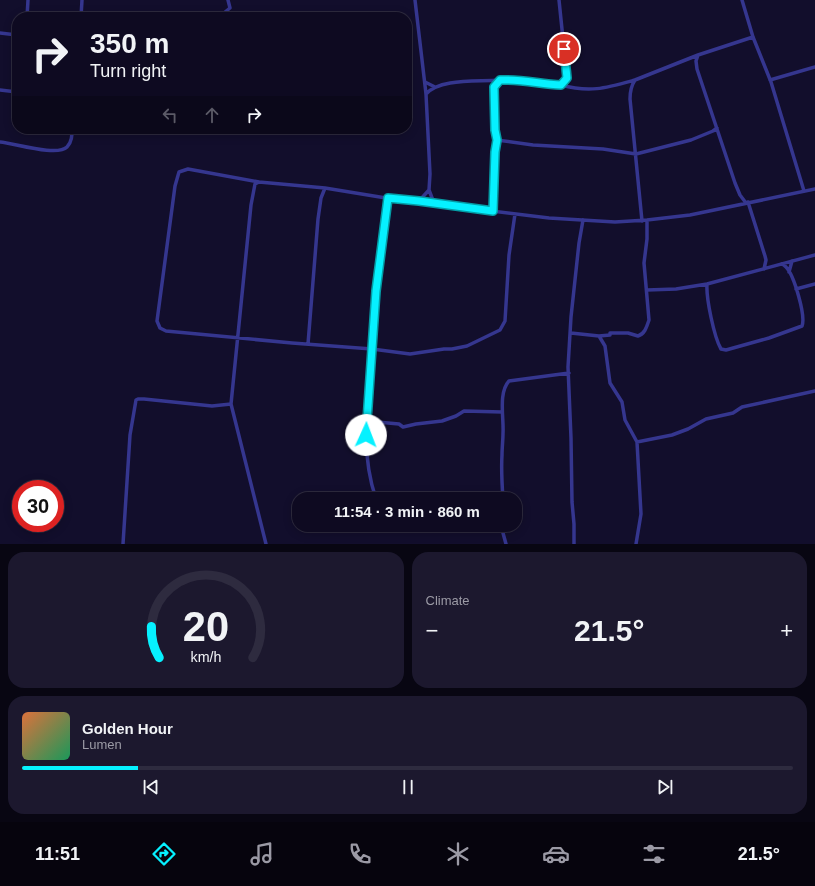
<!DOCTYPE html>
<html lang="en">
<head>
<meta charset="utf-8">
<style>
	:root { --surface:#0e0a21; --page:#1c182e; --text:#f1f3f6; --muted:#9b9aa5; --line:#2e2b3f; --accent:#06f1ff }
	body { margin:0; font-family:Helvetica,sans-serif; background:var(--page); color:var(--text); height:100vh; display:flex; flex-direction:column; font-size:15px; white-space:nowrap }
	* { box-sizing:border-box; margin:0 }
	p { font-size:13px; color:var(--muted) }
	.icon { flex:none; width:22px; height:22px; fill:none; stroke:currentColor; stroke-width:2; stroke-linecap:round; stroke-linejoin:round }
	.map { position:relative; height:544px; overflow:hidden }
	.sheet { display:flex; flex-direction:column; gap:8px; padding:8px; background:#080612; flex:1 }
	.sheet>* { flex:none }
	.top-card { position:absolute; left:12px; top:12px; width:400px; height:122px; border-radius:16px; box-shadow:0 2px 10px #0003,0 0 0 1px var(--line); background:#0e0a21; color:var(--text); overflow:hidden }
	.speed { position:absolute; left:12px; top:480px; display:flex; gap:8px; font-size:20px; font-weight:700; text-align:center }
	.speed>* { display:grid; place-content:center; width:52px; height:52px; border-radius:50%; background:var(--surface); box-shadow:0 2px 10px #0003,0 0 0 1px var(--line); line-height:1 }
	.speed .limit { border:6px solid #d22; background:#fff; color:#111 }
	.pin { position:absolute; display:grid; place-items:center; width:34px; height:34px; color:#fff; margin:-17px; border:2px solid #fff; border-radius:50%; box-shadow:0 1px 4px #0007 }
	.me { position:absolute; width:44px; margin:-22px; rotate:2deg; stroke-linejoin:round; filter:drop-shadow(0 0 3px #0008) }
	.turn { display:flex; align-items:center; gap:14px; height:84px; padding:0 12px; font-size:18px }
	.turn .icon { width:52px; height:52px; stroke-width:2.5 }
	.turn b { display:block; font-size:28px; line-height:34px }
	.lanes { display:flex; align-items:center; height:38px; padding:0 12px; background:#0003; justify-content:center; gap:20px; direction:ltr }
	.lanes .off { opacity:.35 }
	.big { font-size:30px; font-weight:600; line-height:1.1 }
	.sheet .tile { flex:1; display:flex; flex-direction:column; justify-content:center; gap:6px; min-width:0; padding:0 14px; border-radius:16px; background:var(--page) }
	.sheet .dial { align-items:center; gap:0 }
	.dial svg { height:104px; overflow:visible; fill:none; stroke:var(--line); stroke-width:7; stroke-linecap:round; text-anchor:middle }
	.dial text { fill:var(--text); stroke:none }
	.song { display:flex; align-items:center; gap:12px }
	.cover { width:48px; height:48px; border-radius:6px; background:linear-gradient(135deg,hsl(20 70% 55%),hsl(150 70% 35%)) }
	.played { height:4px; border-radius:2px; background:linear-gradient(90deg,var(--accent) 15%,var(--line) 15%) }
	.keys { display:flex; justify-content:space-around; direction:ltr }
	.heat { display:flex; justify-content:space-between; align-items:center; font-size:22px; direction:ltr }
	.sheet .tiles { flex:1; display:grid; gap:8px; grid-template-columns:1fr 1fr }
	.tile:last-child { grid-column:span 2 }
	.trip { position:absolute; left:292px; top:492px; width:230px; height:40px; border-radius:16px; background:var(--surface); box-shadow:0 2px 10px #0003,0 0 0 1px var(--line); font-weight:600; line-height:40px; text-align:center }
	.tab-bar { display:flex; height:64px; justify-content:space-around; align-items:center; background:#06040d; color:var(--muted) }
	.tab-bar .icon { width:28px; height:28px }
	.tab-bar .selected { color:var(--accent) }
	.tab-bar b { font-size:18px; color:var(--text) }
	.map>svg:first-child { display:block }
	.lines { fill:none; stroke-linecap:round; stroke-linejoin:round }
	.street { stroke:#35368f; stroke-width:3.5 }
	.route-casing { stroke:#049da6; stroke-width:10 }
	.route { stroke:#06f1ff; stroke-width:7 }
</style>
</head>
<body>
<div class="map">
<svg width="815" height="544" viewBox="0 0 815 544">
	<rect width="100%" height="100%" fill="#120e2c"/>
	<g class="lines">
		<!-- street -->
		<path class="street" d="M 415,0 L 426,94 L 430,174 L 429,190 L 419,201
			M 742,0 L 753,37 L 771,82 L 804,191
			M 27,17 L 28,0
			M 81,17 L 82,0
			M 219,17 L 230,8 L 228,0
			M 0,33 L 17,35
			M 770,80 L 815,67
			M 425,82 L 435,87
			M 561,85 C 590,93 606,88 635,80
			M 0,90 L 17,92
			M 426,94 C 440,78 478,82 499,80
			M 497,140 L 533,145 L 603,149 L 636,154 L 691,140 L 713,131 L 717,128
			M 0,142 C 14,143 57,157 67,147 C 72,142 72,135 72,129
			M 259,182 L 188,169 L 179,172 L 175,186 L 157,321 L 160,328 L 166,331 L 292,343 L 372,349 L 410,354 L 444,349 L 452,349 L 467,346 L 500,330 L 505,321 L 509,255 L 515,214
			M 429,190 L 434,203
			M 748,202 L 765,256 L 766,260 L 764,269
			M 746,203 L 740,195 L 735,183 L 697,69 L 696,61 L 698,55 L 753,37
			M 493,211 L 495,152 L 497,140 L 495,130 L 494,87 L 500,80 C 521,78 540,84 561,85 L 567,78 L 559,0
			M 642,221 L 630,99 C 630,91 631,86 635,80 L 698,55
			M 789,272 L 792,261
			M 707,284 C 706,298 714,337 721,349 L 726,350 L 769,338 L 802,326 C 806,316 794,275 786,267 C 785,266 782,264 781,264
			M 796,289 L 815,284
			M 647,290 L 676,289 L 707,284 L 815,255
			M 571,333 L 599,336 L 610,335 L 610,333 L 628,333 L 638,336 C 645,334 647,326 649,320 L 644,263 L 647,239 L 647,220
			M 599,336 L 605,346 L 610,383 L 622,402 L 625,420 L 637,442 L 641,514 L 636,544
			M 308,344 L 318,219 L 321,198 L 325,188
			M 366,421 L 399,424 L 403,427 L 416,424 L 442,421 L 456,416 L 464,411 L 502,412
			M 637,442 L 672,435 L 688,429 L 706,419 L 733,413 L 742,407 L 815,391
			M 376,499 C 359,449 368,400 372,349 C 376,298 380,248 388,198
			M 503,499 C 502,484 501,470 502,455 C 502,448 503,440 503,433 C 504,418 498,393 509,381 L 569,373
			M 503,525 L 503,533 L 506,544
			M 123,544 L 130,435 L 136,400 L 138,399 L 144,399 L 212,406 L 231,404
			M 266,544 L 231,404 L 251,205 L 255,184 L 259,182 L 325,188 L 386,198 L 549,218 L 615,222 L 647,220 L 690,215 L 815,189
			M 574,544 L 574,524 L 572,502 L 571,438 L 568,367 L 571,317 L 579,243 L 583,220"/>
	</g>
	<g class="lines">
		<defs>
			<path id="route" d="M 366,435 L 376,291 L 388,198 L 419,201 L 493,211 L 495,152 L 497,140 L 495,130 L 494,87 L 500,80 C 521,79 540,84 561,85 L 567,78 L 564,49"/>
		</defs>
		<!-- route casing -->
		<use href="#route" class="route-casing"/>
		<!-- route -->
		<use href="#route" class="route"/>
	</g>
</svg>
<div class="speed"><div class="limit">30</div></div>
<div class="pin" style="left:564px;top:49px;background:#d93025"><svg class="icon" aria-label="arrive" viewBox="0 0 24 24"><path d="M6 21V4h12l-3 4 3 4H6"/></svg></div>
<svg class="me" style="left:366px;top:435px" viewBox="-20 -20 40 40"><circle r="19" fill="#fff"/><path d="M0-13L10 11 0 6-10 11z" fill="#06f1ff"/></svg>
<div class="trip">11:54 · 3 min · 860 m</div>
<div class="top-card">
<div class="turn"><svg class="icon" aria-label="right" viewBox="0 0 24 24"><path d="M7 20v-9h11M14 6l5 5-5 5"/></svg><div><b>350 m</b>Turn right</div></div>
<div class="lanes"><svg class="icon off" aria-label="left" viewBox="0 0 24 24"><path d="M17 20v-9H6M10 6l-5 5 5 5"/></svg><svg class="icon off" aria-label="ahead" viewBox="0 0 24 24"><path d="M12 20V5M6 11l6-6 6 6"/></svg><svg class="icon" aria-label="right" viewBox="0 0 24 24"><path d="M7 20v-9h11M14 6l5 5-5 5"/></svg></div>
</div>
</div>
<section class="sheet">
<div class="tiles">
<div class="tile dial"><svg viewBox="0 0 100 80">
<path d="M14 69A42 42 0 1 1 86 69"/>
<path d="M14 69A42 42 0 0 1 8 45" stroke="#06f1ff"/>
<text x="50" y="56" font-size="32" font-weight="700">20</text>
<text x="50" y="72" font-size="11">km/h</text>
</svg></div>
<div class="tile"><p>Climate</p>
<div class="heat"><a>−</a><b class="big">21.5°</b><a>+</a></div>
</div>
<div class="tile">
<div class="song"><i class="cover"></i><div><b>Golden Hour</b><p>Lumen</p></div></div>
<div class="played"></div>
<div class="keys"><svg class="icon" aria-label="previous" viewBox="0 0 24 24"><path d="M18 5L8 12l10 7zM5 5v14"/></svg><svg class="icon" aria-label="pause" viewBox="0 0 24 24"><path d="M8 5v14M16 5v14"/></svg><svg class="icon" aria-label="next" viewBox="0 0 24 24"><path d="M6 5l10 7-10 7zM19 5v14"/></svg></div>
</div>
</div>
</section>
<nav class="tab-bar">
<b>11:51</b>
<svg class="icon selected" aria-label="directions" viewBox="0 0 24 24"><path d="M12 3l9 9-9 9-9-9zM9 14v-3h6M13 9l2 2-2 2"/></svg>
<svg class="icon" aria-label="music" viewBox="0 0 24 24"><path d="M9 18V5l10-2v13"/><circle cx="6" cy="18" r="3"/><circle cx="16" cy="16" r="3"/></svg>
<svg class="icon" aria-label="phone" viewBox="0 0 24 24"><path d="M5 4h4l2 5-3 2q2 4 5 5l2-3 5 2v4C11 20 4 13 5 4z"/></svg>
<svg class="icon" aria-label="climate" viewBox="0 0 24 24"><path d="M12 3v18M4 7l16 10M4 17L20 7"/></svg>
<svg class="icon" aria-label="car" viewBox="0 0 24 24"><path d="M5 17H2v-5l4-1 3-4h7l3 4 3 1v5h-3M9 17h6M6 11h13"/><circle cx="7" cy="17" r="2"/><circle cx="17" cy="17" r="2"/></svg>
<svg class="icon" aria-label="filters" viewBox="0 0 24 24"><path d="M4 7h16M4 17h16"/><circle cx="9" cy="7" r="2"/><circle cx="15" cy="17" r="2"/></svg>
<b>21.5°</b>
</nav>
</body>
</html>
